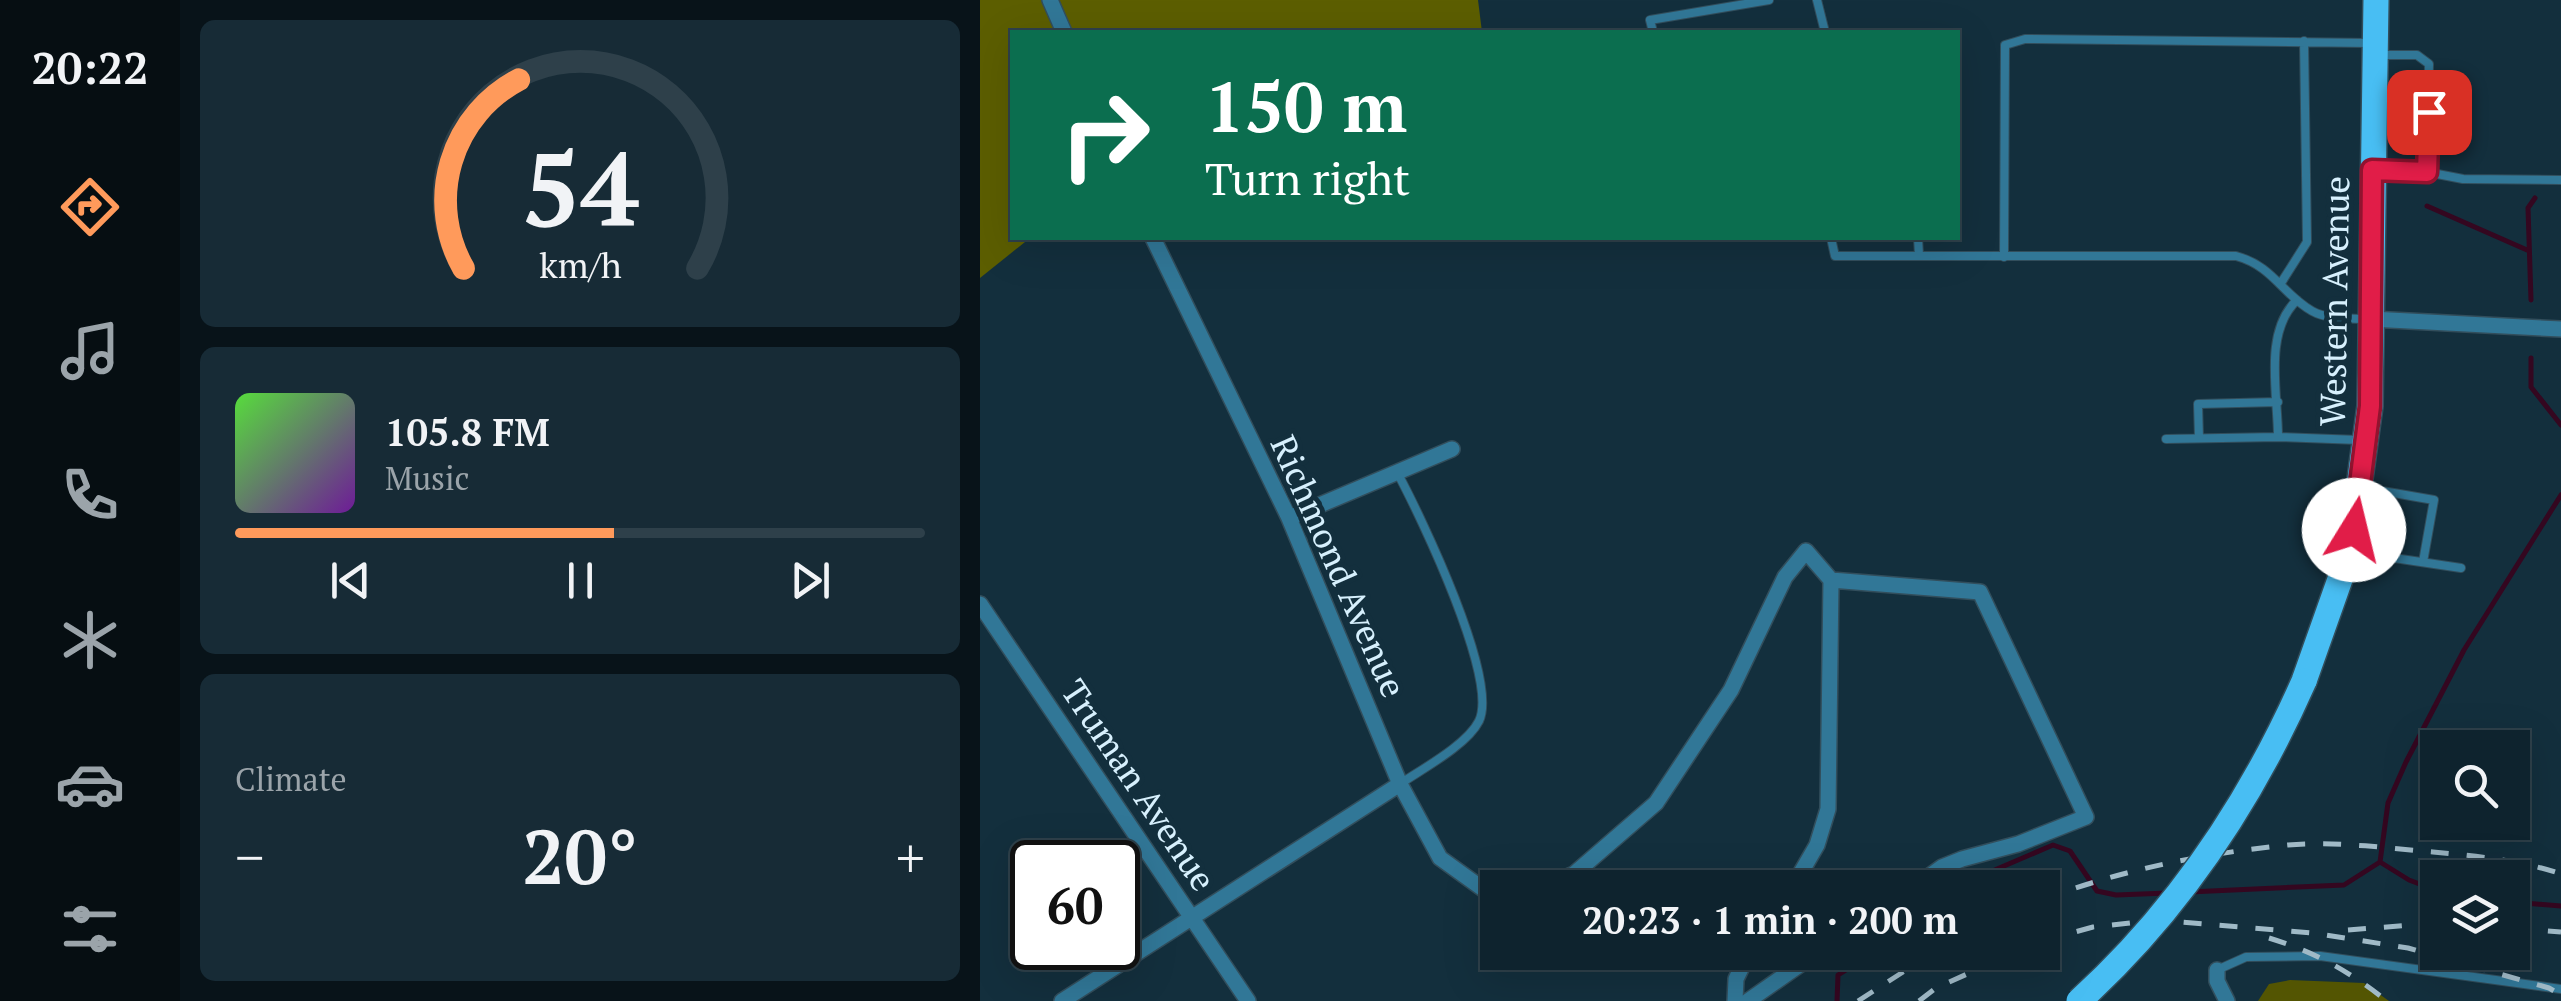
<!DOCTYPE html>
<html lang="en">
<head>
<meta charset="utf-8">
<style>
	:root { --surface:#0e232e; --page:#172b36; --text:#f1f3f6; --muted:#9ba4aa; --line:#2e404a; --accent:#ff9a5b }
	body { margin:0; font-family:"PT Serif",serif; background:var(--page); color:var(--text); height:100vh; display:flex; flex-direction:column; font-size:38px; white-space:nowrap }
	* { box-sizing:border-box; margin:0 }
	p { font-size:32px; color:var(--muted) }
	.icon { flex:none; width:55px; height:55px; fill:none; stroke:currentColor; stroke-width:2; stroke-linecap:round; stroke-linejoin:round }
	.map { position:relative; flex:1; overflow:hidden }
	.panel { display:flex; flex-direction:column; gap:20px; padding:20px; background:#081319; width:800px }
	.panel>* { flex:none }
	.banner { position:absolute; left:30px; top:30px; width:950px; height:210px; border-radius:0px; box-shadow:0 10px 40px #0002,0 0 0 2px var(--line); background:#0b6e4f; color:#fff; overflow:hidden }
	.buttons { position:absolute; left:1440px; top:730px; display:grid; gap:20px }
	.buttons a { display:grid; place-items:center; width:110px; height:110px; border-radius:0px; background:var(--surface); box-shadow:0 10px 40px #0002,0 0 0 2px var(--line); font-size:50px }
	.speed { position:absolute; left:30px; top:840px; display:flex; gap:20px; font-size:50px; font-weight:700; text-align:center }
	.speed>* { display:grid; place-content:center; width:130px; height:130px; border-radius:50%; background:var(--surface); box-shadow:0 10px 40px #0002,0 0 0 2px var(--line); line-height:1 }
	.speed .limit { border:5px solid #111; border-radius:15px; background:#fff; color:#111 }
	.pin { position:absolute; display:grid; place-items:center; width:85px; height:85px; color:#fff; margin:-42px; border-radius:20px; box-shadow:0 5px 15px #0006 }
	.me { position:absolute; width:110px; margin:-55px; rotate:9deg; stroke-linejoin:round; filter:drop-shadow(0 0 8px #0008) }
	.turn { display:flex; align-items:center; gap:35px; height:210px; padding:0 30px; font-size:45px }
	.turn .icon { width:130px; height:130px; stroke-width:2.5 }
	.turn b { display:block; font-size:70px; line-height:85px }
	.big { font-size:75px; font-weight:700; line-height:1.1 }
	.panel .widget { flex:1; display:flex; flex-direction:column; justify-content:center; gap:15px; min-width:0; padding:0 35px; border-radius:15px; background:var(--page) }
	.panel .dial { align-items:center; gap:0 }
	.dial svg { height:260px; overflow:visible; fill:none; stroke:var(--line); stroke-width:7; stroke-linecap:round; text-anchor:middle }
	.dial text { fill:var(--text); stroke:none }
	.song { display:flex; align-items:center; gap:30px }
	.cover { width:120px; height:120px; border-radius:15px; background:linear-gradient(135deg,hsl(110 70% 55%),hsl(280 70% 35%)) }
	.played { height:10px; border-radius:5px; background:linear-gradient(90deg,var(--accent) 55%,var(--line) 55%) }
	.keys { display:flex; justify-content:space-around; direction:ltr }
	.heat { display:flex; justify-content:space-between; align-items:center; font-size:55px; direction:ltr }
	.trip { position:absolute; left:500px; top:870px; width:580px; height:100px; border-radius:0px; background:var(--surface); box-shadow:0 10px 40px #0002,0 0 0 2px var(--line); font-weight:700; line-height:100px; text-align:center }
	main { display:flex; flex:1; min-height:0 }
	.menu { display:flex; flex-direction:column; width:180px; justify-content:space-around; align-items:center; background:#060e12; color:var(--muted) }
	.menu .icon { width:70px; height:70px }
	.menu .selected { color:var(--accent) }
	.menu b { font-size:45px; color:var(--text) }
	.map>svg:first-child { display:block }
	.green { fill:#535502 }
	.forest { fill:#5c5e00 }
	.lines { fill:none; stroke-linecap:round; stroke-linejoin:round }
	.stream { stroke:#340720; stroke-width:5 }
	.service-casing { stroke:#324e5c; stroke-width:10 }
	.minor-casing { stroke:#324e5c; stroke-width:18 }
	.primary-casing { stroke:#324e5c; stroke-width:28 }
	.service { stroke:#317797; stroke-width:8 }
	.minor { stroke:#317797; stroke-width:15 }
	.primary { stroke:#48bef3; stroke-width:25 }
	.rail { stroke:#a0bac7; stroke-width:5; stroke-dasharray:18 18; stroke-linecap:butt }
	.primary-bridge-casing { stroke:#324e5c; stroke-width:28; stroke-linecap:butt }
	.primary-bridge { stroke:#48bef3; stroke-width:25 }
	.route-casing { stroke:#92132f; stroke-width:25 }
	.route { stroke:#e11d48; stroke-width:18 }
	.labels { text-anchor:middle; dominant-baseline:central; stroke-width:10; stroke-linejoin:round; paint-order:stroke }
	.street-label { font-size:35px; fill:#d7f0fd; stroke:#132f3d }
</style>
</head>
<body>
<main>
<nav class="menu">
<b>20:22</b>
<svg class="icon selected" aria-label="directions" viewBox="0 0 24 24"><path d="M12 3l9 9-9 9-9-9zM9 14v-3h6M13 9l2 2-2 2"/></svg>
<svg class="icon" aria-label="music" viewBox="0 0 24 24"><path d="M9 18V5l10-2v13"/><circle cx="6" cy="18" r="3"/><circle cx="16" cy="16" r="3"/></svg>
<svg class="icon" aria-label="phone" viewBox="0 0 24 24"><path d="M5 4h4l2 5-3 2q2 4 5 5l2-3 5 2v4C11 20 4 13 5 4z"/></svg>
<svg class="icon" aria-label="climate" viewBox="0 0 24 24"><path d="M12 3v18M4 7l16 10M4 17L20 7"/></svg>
<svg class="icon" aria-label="car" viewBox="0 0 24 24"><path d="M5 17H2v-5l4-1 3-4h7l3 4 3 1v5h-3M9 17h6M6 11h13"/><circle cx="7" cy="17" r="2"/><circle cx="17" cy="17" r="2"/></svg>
<svg class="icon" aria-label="filters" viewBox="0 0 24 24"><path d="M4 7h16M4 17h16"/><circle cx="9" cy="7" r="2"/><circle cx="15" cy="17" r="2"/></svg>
</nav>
<section class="panel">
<div class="widget dial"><svg viewBox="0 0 100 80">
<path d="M14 69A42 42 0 1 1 86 69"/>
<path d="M14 69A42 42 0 0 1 31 11" stroke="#ff9a5b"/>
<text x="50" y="56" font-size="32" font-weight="700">54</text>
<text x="50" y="72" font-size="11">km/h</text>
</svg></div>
<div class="widget">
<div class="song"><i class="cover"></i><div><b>105.8 FM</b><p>Music</p></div></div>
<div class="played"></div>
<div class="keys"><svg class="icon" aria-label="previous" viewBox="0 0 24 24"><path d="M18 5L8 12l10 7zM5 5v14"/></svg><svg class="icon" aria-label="pause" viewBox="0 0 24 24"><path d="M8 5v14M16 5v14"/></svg><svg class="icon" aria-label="next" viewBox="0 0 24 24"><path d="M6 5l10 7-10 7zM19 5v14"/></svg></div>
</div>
<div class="widget"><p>Climate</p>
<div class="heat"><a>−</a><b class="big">20°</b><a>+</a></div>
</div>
</section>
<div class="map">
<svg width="1581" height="1001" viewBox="0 0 1581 1001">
	<rect width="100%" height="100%" fill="#132f3d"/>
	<!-- green -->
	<path class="green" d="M 1310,980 L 1384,983 L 1409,1001 L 1278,1001 L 1289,984 Z"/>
	<!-- forest -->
	<path class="forest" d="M 0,0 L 498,0 L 502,32 L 32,32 L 32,238 L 50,238 L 0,278 Z"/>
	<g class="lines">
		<!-- stream -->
		<path class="stream" d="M 1447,206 L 1547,250
			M 1551,300 L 1548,208 L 1555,198
			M 1551,358 L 1551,387 L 1581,425
			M 1400,862 L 1429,880 L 1458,891
			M 981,888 L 989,881 L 1073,845 L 1090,851 L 1117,891 L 1136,895 L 1188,893
			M 1209,892 L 1364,885 L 1400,862 L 1408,803 L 1426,762 L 1484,650 L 1581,495
			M 1532,902 L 1581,906
			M 857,1001 L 858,975 L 895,952"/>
		<defs>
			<path id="service" d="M 837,0 L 845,32
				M 673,32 L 670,20 L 789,0
				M 1397,170 L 1447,172 L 1449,64 L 1437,55 L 1399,55
				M 1447,172 L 1483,179 L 1581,180
				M 851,238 L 855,256 L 1256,256 C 1293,266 1302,294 1332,311 C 1348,320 1369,318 1387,319
				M 938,238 L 939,255
				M 1024,257 L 1025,45 L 1045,39 L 1392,43
				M 1301,283 L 1327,242 L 1324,41
				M 1298,437 L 1379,440
				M 1219,438 L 1218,404 L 1298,402
				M 1186,439 L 1298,437 C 1298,394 1283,332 1317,300
				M 418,474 C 441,517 519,679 499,721 C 487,745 442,769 420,784
				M 1385,488 L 1454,500 L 1443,562
				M 1374,552 L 1481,568
				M 1237,970 L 1266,957 L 1340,956 L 1581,989"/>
			<path id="minor" d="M 70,0 L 84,32
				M 173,238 L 309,518 L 420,784 L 460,858 L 503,889 L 518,890
				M 1391,319 L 1581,329
				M 309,518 L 472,449
				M 851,580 L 1000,592 L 1106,817 L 1038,844 L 982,859 L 962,867 L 933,888
				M 0,604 L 268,1001
				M 561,888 L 594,874 L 676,803 L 751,690 L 805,577 L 826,551 L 851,580 L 848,809 L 837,845 L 812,888
				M 1237,970 L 1237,981 L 1247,1001
				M 82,1001 L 420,784
				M 755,1001 L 756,979 L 769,952
				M 768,1001 L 838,952"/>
			<path id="primary" d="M 1324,681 L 1370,551 L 1390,406 L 1396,0"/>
		</defs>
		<!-- service casing -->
		<use href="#service" class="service-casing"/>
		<!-- minor casing -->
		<use href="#minor" class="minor-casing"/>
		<!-- primary casing -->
		<use href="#primary" class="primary-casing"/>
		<!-- service -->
		<use href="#service" class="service"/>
		<!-- minor -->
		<use href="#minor" class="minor"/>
		<!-- primary -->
		<use href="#primary" class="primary"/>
		<!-- rail -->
		<path class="rail" d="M 1062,900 C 1140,870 1226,853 1308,845 C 1355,841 1406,848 1453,852 C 1495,856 1541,860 1581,874
			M 1532,928 L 1581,932
			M 1368,930 L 1458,923
			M 1289,938 C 1337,953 1367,970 1407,1001
			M 1062,941 L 1113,927 L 1177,920 L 1333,933 L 1428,948 L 1569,988 L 1581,995
			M 878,1001 L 954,952
			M 939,1001 L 956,988 L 1036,952"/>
		<defs>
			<path id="primary-bridge" d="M 1099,1001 C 1197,912 1271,801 1324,681"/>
		</defs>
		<!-- primary-bridge casing -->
		<use href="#primary-bridge" class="primary-bridge-casing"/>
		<!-- primary-bridge -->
		<use href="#primary-bridge" class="primary-bridge"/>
	</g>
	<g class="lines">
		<defs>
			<path id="route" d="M 1374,530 L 1390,406 L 1392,170 L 1447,172 L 1449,112"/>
		</defs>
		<!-- route casing -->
		<use href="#route" class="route-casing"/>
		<!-- route -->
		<use href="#route" class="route"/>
	</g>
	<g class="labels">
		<!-- street labels -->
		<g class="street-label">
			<text transform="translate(1354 301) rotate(-89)">Western Avenue</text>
			<text transform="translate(359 566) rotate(66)">Richmond Avenue</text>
			<text transform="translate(159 785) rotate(56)">Truman Avenue</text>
		</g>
	</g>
</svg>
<div class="buttons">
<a><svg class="icon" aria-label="search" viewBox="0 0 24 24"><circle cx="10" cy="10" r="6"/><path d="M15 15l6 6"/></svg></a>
<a><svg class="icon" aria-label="layers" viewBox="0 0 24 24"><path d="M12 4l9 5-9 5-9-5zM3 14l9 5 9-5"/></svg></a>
</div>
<div class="speed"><div class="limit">60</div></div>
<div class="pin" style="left:1449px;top:112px;background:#d93025"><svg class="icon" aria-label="arrive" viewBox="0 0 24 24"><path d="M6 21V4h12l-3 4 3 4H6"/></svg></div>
<svg class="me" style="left:1374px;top:530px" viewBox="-20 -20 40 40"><circle r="19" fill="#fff"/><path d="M0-13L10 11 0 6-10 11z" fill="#e11d48"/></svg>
<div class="trip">20:23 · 1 min · 200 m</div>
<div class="banner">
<div class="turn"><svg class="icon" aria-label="right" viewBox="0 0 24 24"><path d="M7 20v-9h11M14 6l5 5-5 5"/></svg><div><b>150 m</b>Turn right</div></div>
</div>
</div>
</main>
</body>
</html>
